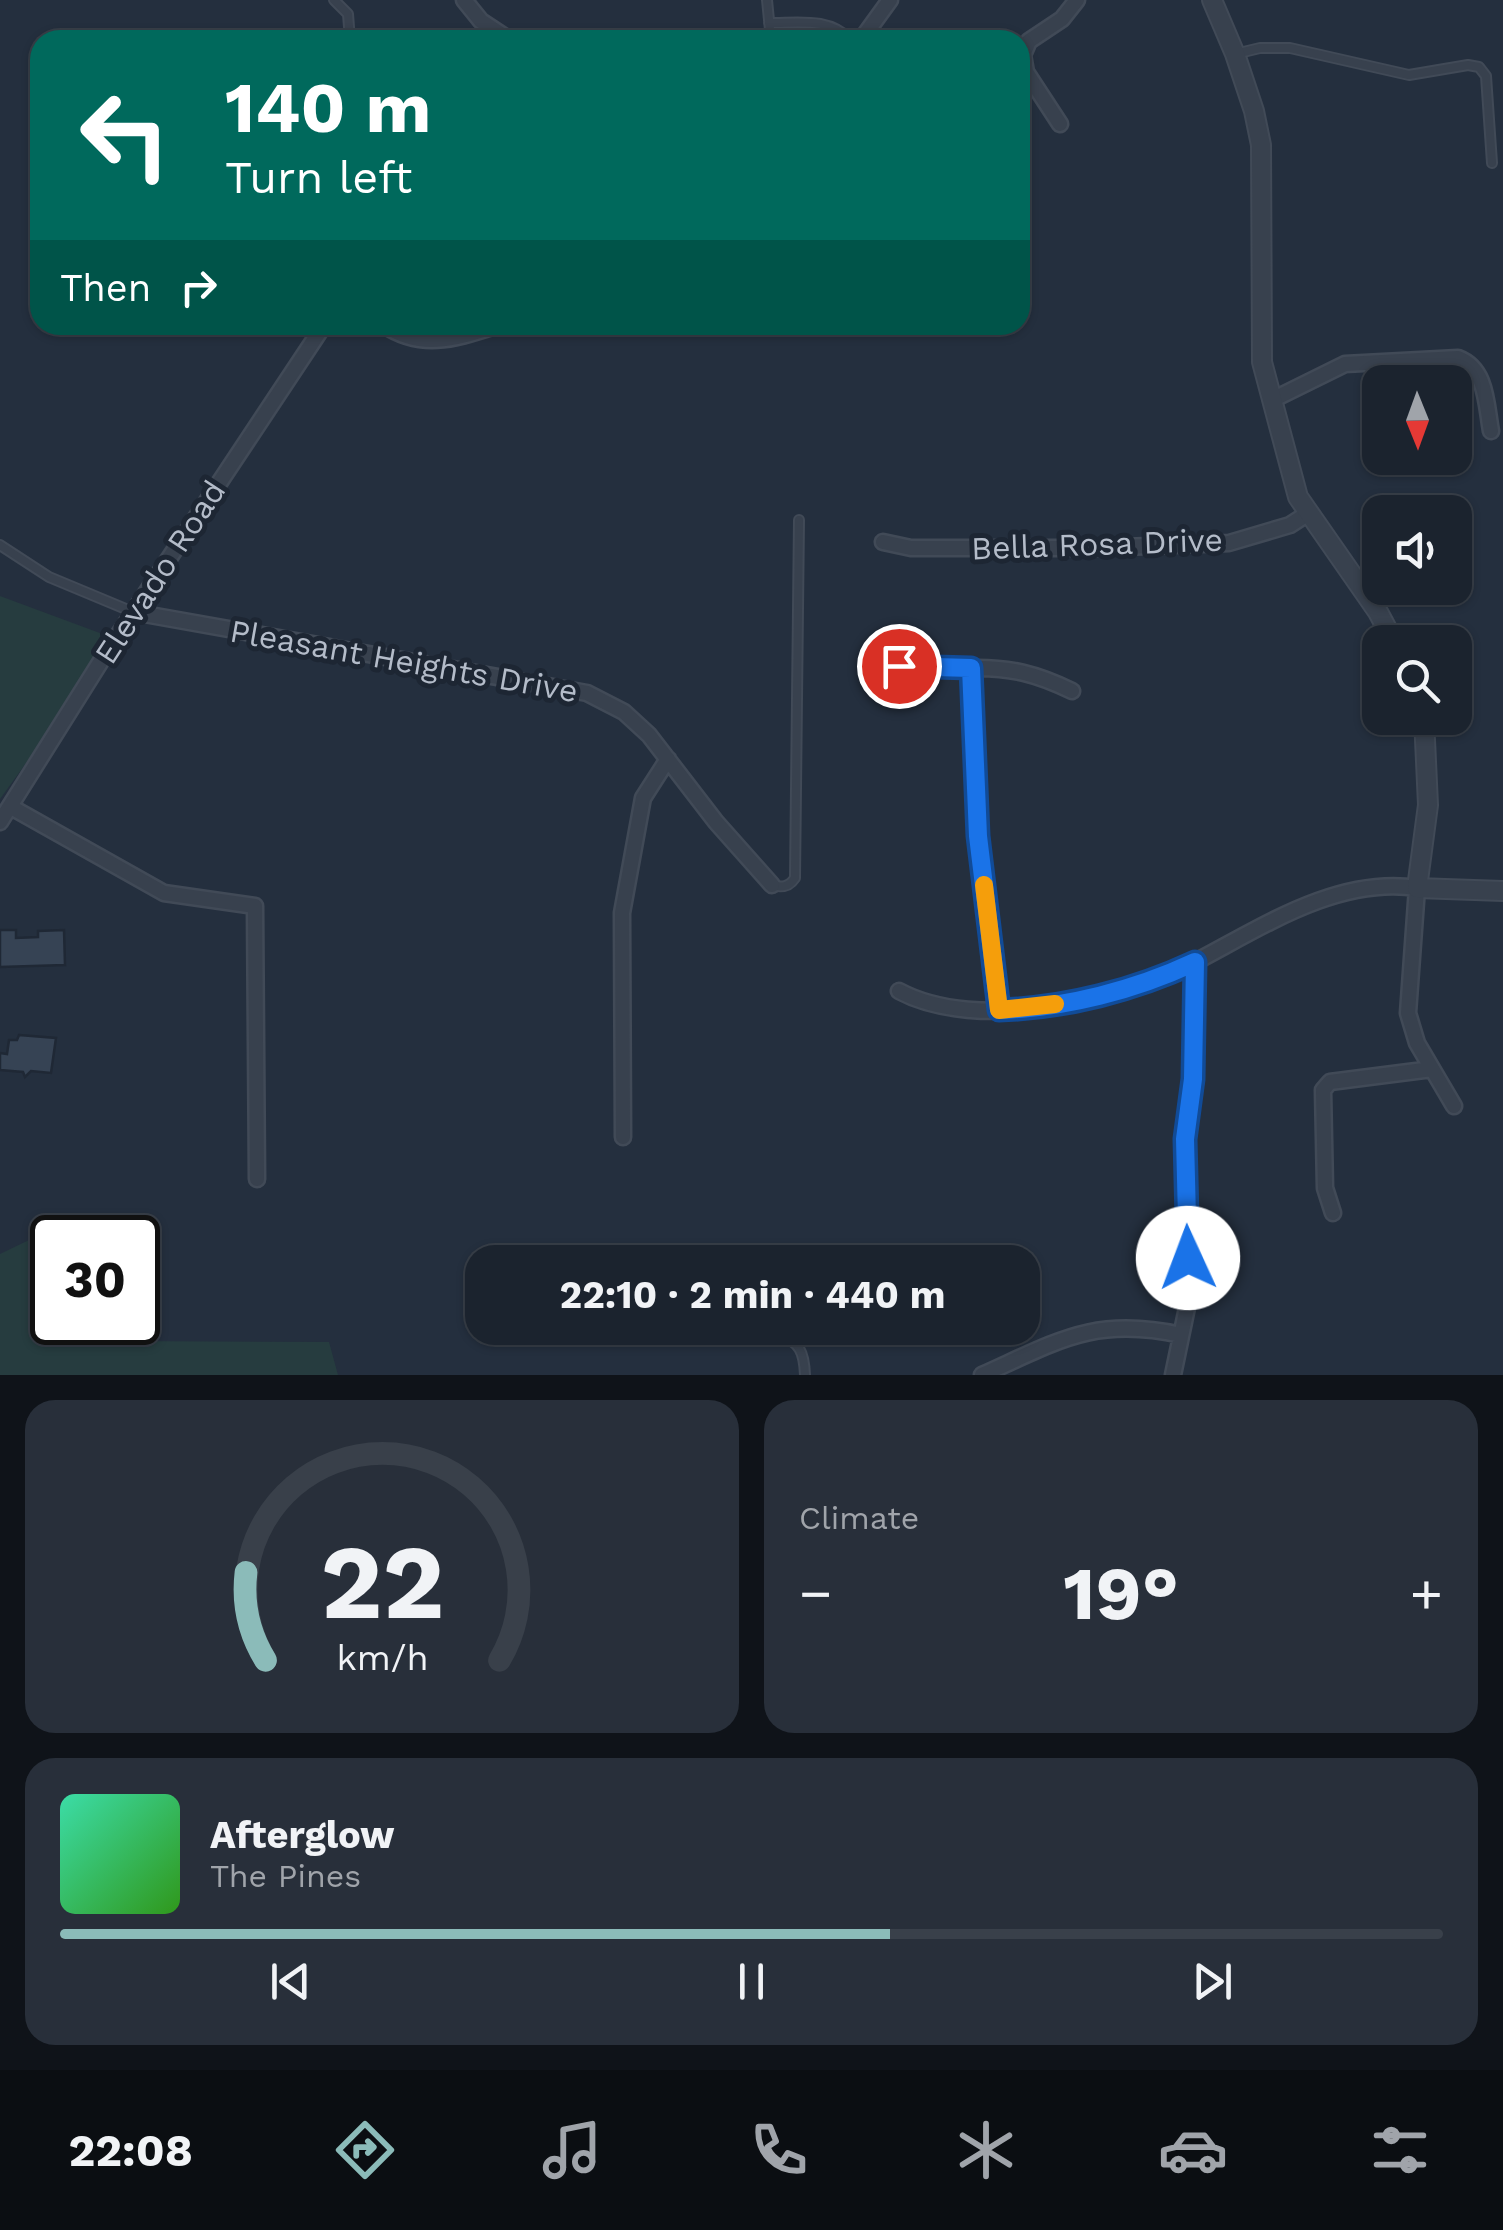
<!DOCTYPE html>
<html lang="en">
<head>
<meta charset="utf-8">
<style>
	:root { --surface:#1b232e; --page:#282f3a; --text:#f1f3f6; --muted:#a0a4aa; --line:#39404a; --accent:#8bbbb9 }
	body { margin:0; font-family:"Work Sans",sans-serif; background:var(--page); color:var(--text); height:100vh; display:flex; flex-direction:column; font-size:38px; white-space:nowrap }
	* { box-sizing:border-box; margin:0 }
	p { font-size:32px; color:var(--muted) }
	.icon { flex:none; width:55px; height:55px; fill:none; stroke:currentColor; stroke-width:2; stroke-linecap:round; stroke-linejoin:round }
	.map { position:relative; height:1375px; overflow:hidden }
	.side { display:flex; flex-direction:column; gap:25px; padding:25px; background:#0f1319; flex:1 }
	.side>* { flex:none }
	.guide { position:absolute; left:30px; top:30px; width:1000px; height:305px; border-radius:30px; box-shadow:0 2px 8px #0004,0 0 0 2px var(--line); background:#00695c; color:#fff; overflow:hidden }
	.needle { width:65px; rotate:179deg }
	.fabs { position:absolute; left:1362px; top:365px; display:grid; gap:20px }
	.fabs a { display:grid; place-items:center; width:110px; height:110px; border-radius:20px; background:var(--surface); box-shadow:0 2px 8px #0004,0 0 0 2px var(--line); font-size:50px }
	.speed { position:absolute; left:30px; top:1215px; display:flex; gap:20px; font-size:50px; font-weight:700; text-align:center }
	.speed>* { display:grid; place-content:center; width:130px; height:130px; border-radius:50%; background:var(--surface); box-shadow:0 2px 8px #0004,0 0 0 2px var(--line); line-height:1 }
	.speed .limit { border:5px solid #111; border-radius:15px; background:#fff; color:#111 }
	.pin { position:absolute; display:grid; place-items:center; width:85px; height:85px; color:#fff; margin:-42px; border:5px solid #fff; border-radius:50%; box-shadow:0 2px 10px #0007 }
	.me { position:absolute; width:110px; margin:-55px; rotate:358deg; stroke-linejoin:round; filter:drop-shadow(0 0 8px #0008) }
	.turn { display:flex; align-items:center; gap:35px; height:210px; padding:0 30px; font-size:45px }
	.turn .icon { width:130px; height:130px; stroke-width:2.5 }
	.turn b { display:block; font-size:70px; line-height:85px }
	.then { display:flex; align-items:center; height:95px; padding:0 30px; background:#0003; gap:20px; font-size:38px }
	.big { font-size:75px; font-weight:700; line-height:1.1 }
	.side .card { flex:1; display:flex; flex-direction:column; justify-content:center; gap:15px; min-width:0; padding:0 35px; border-radius:30px; background:var(--page) }
	.side .dial { align-items:center; gap:0 }
	.dial svg { height:260px; overflow:visible; fill:none; stroke:var(--line); stroke-width:7; stroke-linecap:round; text-anchor:middle }
	.dial text { fill:var(--text); stroke:none }
	.song { display:flex; align-items:center; gap:30px }
	.cover { width:120px; height:120px; border-radius:15px; background:linear-gradient(135deg,hsl(160 70% 55%),hsl(110 70% 35%)) }
	.played { height:10px; border-radius:5px; background:linear-gradient(90deg,var(--accent) 60%,var(--line) 60%) }
	.keys { display:flex; justify-content:space-around; direction:ltr }
	.heat { display:flex; justify-content:space-between; align-items:center; font-size:55px; direction:ltr }
	.side .tiles { flex:1; display:grid; gap:25px; grid-template-columns:1fr 1fr }
	.card:last-child { grid-column:span 2 }
	.trip { position:absolute; left:465px; top:1245px; width:575px; height:100px; border-radius:30px; background:var(--surface); box-shadow:0 2px 8px #0004,0 0 0 2px var(--line); font-weight:700; line-height:100px; text-align:center }
	.tab-bar { display:flex; height:160px; justify-content:space-around; align-items:center; background:#0b0e12; color:var(--muted) }
	.tab-bar .icon { width:70px; height:70px }
	.tab-bar .current { color:var(--accent) }
	.tab-bar b { font-size:45px; color:var(--text) }
	.map>svg:first-child { display:block }
	.green { fill:#263c3f }
	.building { fill:#364354; stroke:#1f2835; stroke-width:2.5 }
	.lines { fill:none; stroke-linecap:round; stroke-linejoin:round }
	.service-casing { stroke:#414a57; stroke-width:12 }
	.minor-casing { stroke:#414a57; stroke-width:19 }
	.tertiary-casing { stroke:#414a57; stroke-width:22 }
	.service { stroke:#38414e; stroke-width:8 }
	.minor { stroke:#38414e; stroke-width:14 }
	.tertiary { stroke:#38414e; stroke-width:18 }
	.route-casing { stroke:#114b97; stroke-width:25 }
	.route { stroke:#1a73e8; stroke-width:18 }
	.slow { stroke:#f59e0b; stroke-width:18 }
	.labels { text-anchor:middle; dominant-baseline:central; stroke-width:10; stroke-linejoin:round; paint-order:stroke }
	.street-label { font-size:32px; fill:#b4bcc9; stroke:#1d2633 }
</style>
</head>
<body>
<div class="map">
<svg width="1503" height="1375" viewBox="0 0 1503 1375">
	<rect width="100%" height="100%" fill="#242f3e"/>
	<!-- green -->
	<path class="green" d="M 0,596 L 116,639 L 0,799 Z
		M 29,1240 L 52,1240 L 52,1322 L 120,1323 L 122,1341 L 329,1342 L 338,1375 L 0,1375 L 0,1254 Z"/>
	<!-- building -->
	<path class="building" d="M 0,930 L 16,930 L 16,938 L 38,937 L 38,931 L 64,930 L 65,965 L 0,967 Z
		M 19,1035 L 56,1038 L 51,1073 L 31,1071 L 25,1077 L 23,1072 L 0,1070 L 0,1053 L 7,1054 L 9,1040 L 17,1040 Z"/>
	<g class="lines">
		<defs>
			<path id="service" d="M 334,0 L 348,14 L 350,40
				M 767,0 L 771,40
				M 769,23 C 799,23 829,17 851,40
				M 1235,54 L 1260,48 L 1290,48 L 1409,75 L 1468,65 L 1479,67 L 1486,76 L 1492,163
				M 0,545 L 49,577 L 133,612
				M 772,885 C 782,888 789,887 795,878 L 799,520
				M 483,1338 L 779,1333 C 800,1344 804,1351 805,1375"/>
			<path id="minor" d="M 464,0 L 481,21 L 510,40
				M 861,40 L 890,0
				M 1060,124 L 1026,72 L 1023,55 L 1029,41 L 1062,19 L 1077,0
				M 384,325 C 423,351 457,338 499,325
				M 1272,400 L 1345,364 L 1458,358 C 1487,369 1486,404 1491,431
				M 883,542 L 911,548 L 1096,548 L 1229,543 L 1290,525 L 1307,514
				M 133,612 L 587,693 L 624,712 L 649,735 L 716,822 L 772,885
				M 899,666 L 971,668 L 978,836 L 999,1011
				M 971,668 C 1010,667 1037,674 1072,691
				M 11,807 L 164,893 L 255,906 L 257,1179
				M 0,822 L 101,661 L 324,325
				M 899,991 C 977,1033 1120,1001 1195,962 C 1262,927 1338,876 1417,888 L 1408,1013 L 1417,1043 L 1454,1106
				M 623,1137 L 622,913 L 643,798 L 668,759
				M 1333,1213 L 1325,1188 L 1323,1090 L 1330,1082 L 1432,1069
				M 982,1375 C 1058,1341 1095,1316 1181,1335
				M 1173,1375 L 1189,1298 L 1185,1139 L 1193,1079 L 1195,962"/>
			<path id="tertiary" d="M 1212,0 L 1235,54 L 1254,111 L 1261,145 L 1262,362 L 1298,497 L 1378,612 L 1394,642
				M 1424,718 L 1428,805 L 1417,888 L 1503,891"/>
		</defs>
		<!-- service casing -->
		<use href="#service" class="service-casing"/>
		<!-- minor casing -->
		<use href="#minor" class="minor-casing"/>
		<!-- tertiary casing -->
		<use href="#tertiary" class="tertiary-casing"/>
		<!-- service -->
		<use href="#service" class="service"/>
		<!-- minor -->
		<use href="#minor" class="minor"/>
		<!-- tertiary -->
		<use href="#tertiary" class="tertiary"/>
	</g>
	<g class="lines">
		<defs>
			<path id="route" d="M 899,666 L 971,668 L 978,836 L 999,1010 C 1066,1008 1135,990 1195,962 L 1193,1079 L 1185,1139 L 1188,1258"/>
		</defs>
		<!-- route casing -->
		<use href="#route" class="route-casing"/>
		<!-- route -->
		<use href="#route" class="route"/>
		<!-- slow -->
		<path class="slow" d="M 984,885 L 999,1010 L 1055,1004"/>
	</g>
	<g class="labels">
		<!-- street labels -->
		<g class="street-label">
			<text transform="translate(1097 544) rotate(-2)">Bella Rosa Drive</text>
			<text transform="translate(160 572) rotate(-57)">Elevado Road</text>
			<text transform="translate(404 661) rotate(10)">Pleasant Heights Drive</text>
		</g>
	</g>
</svg>
<div class="fabs">
<a><svg class="needle" viewBox="-14 -14 28 28"><path d="M0-13l5 13h-10z" fill="#e53935"/><path d="M0 13l5-13h-10z" fill="#a0a4aa"/></svg></a>
<a><svg class="icon" aria-label="sound" viewBox="0 0 24 24"><path d="M4 9h4l5-4v14l-5-4H4zM17 9q2 3 0 6"/></svg></a>
<a><svg class="icon" aria-label="search" viewBox="0 0 24 24"><circle cx="10" cy="10" r="6"/><path d="M15 15l6 6"/></svg></a>
</div>
<div class="speed"><div class="limit">30</div></div>
<div class="pin" style="left:899px;top:666px;background:#d93025"><svg class="icon" aria-label="arrive" viewBox="0 0 24 24"><path d="M6 21V4h12l-3 4 3 4H6"/></svg></div>
<svg class="me" style="left:1188px;top:1258px" viewBox="-20 -20 40 40"><circle r="19" fill="#fff"/><path d="M0-13L10 11 0 6-10 11z" fill="#1a73e8"/></svg>
<div class="trip">22:10 · 2 min · 440 m</div>
<div class="guide">
<div class="turn"><svg class="icon" aria-label="left" viewBox="0 0 24 24"><path d="M17 20v-9H6M10 6l-5 5 5 5"/></svg><div><b>140 m</b>Turn left</div></div>
<div class="then">Then<svg class="icon" aria-label="right" viewBox="0 0 24 24"><path d="M7 20v-9h11M14 6l5 5-5 5"/></svg></div>
</div>
</div>
<section class="side">
<div class="tiles">
<div class="card dial"><svg viewBox="0 0 100 80">
<path d="M14 69A42 42 0 1 1 86 69"/>
<path d="M14 69A42 42 0 0 1 8 42" stroke="#8bbbb9"/>
<text x="50" y="56" font-size="32" font-weight="700">22</text>
<text x="50" y="72" font-size="11">km/h</text>
</svg></div>
<div class="card"><p>Climate</p>
<div class="heat"><a>−</a><b class="big">19°</b><a>+</a></div>
</div>
<div class="card">
<div class="song"><i class="cover"></i><div><b>Afterglow</b><p>The Pines</p></div></div>
<div class="played"></div>
<div class="keys"><svg class="icon" aria-label="previous" viewBox="0 0 24 24"><path d="M18 5L8 12l10 7zM5 5v14"/></svg><svg class="icon" aria-label="pause" viewBox="0 0 24 24"><path d="M8 5v14M16 5v14"/></svg><svg class="icon" aria-label="next" viewBox="0 0 24 24"><path d="M6 5l10 7-10 7zM19 5v14"/></svg></div>
</div>
</div>
</section>
<nav class="tab-bar">
<b>22:08</b>
<svg class="icon current" aria-label="directions" viewBox="0 0 24 24"><path d="M12 3l9 9-9 9-9-9zM9 14v-3h6M13 9l2 2-2 2"/></svg>
<svg class="icon" aria-label="music" viewBox="0 0 24 24"><path d="M9 18V5l10-2v13"/><circle cx="6" cy="18" r="3"/><circle cx="16" cy="16" r="3"/></svg>
<svg class="icon" aria-label="phone" viewBox="0 0 24 24"><path d="M5 4h4l2 5-3 2q2 4 5 5l2-3 5 2v4C11 20 4 13 5 4z"/></svg>
<svg class="icon" aria-label="climate" viewBox="0 0 24 24"><path d="M12 3v18M4 7l16 10M4 17L20 7"/></svg>
<svg class="icon" aria-label="car" viewBox="0 0 24 24"><path d="M5 17H2v-5l4-1 3-4h7l3 4 3 1v5h-3M9 17h6M6 11h13"/><circle cx="7" cy="17" r="2"/><circle cx="17" cy="17" r="2"/></svg>
<svg class="icon" aria-label="filters" viewBox="0 0 24 24"><path d="M4 7h16M4 17h16"/><circle cx="9" cy="7" r="2"/><circle cx="15" cy="17" r="2"/></svg>
</nav>
</body>
</html>
